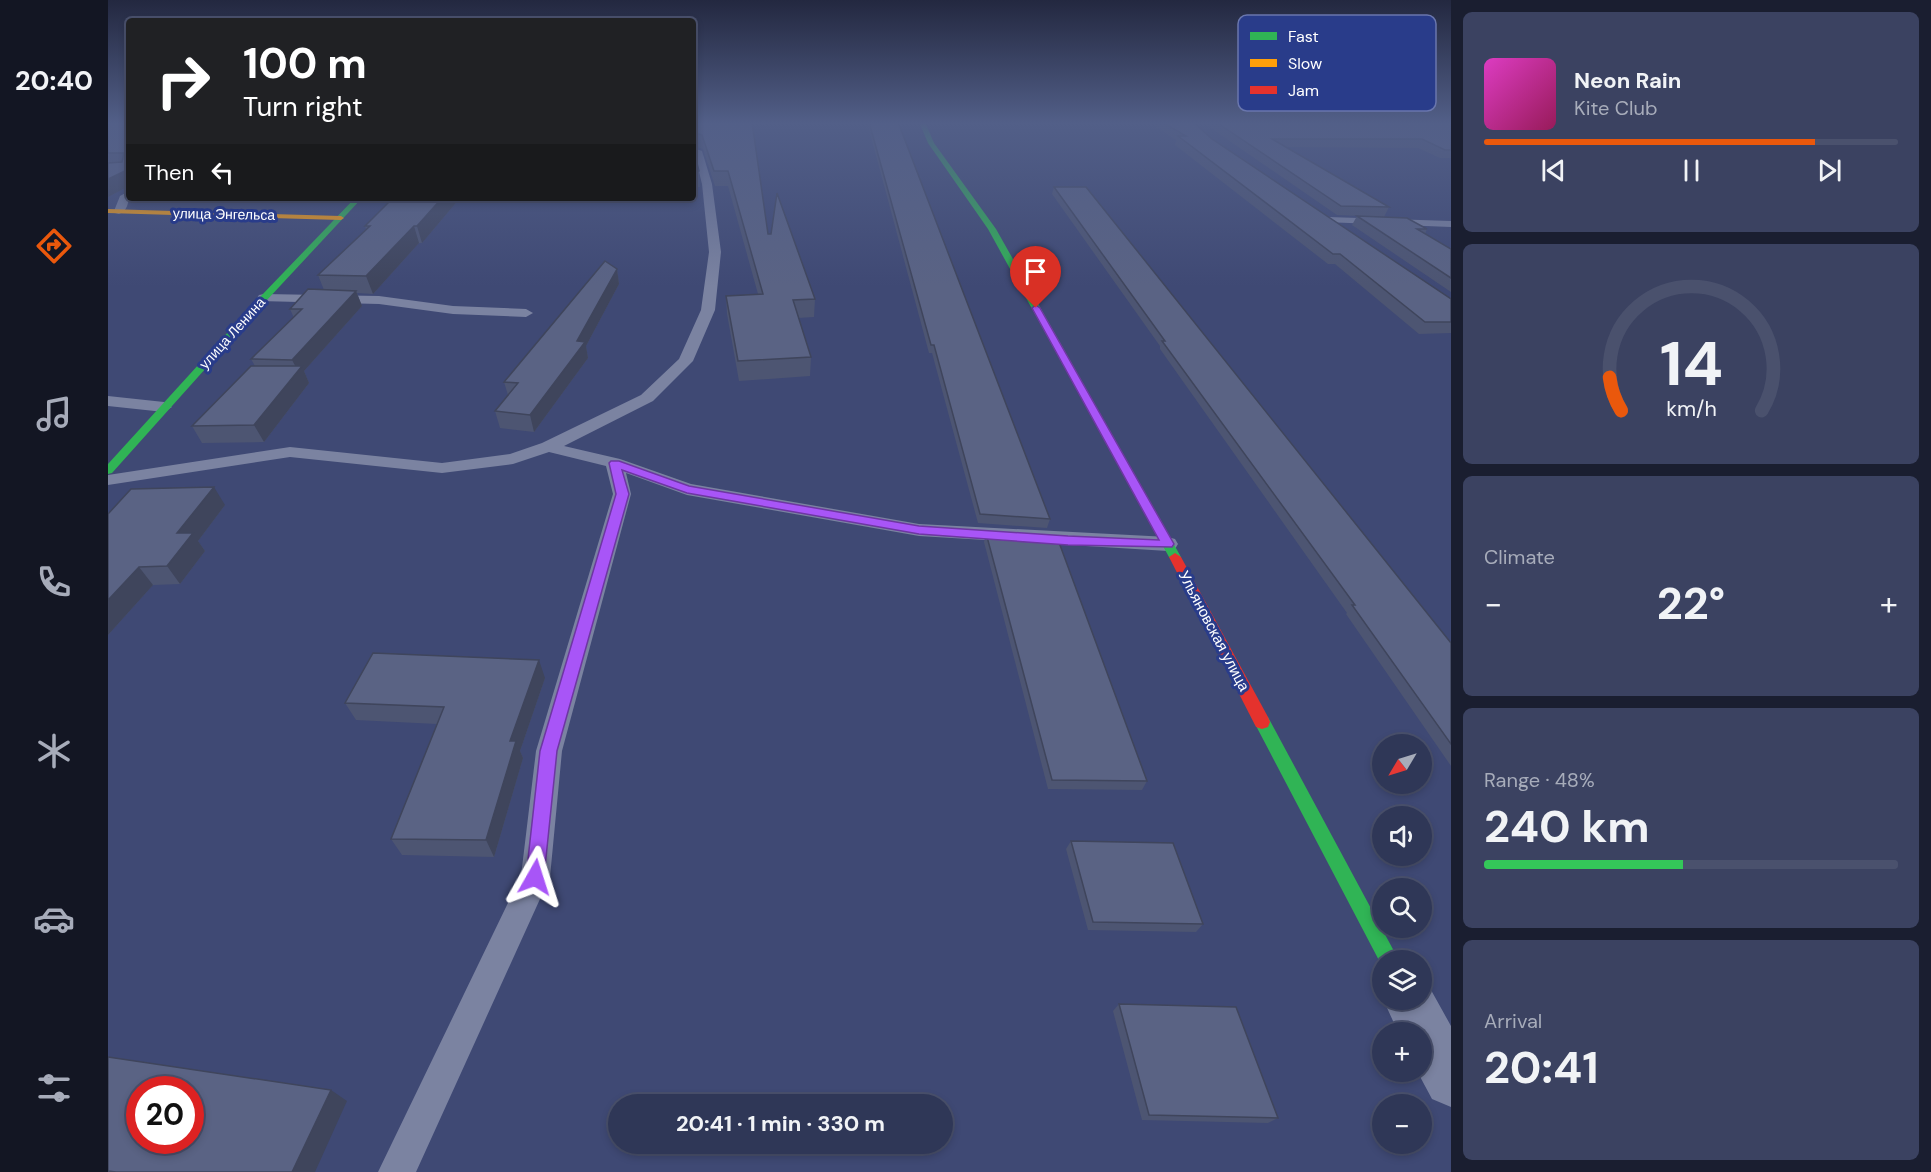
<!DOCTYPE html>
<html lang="en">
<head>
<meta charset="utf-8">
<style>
	:root { --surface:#2f3757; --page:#3b4261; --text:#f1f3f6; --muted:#a7acba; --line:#4a516d; --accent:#ea580c }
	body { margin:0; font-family:"DM Sans",sans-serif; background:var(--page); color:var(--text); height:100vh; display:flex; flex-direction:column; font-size:22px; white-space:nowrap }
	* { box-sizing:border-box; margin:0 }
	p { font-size:20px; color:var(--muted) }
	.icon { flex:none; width:33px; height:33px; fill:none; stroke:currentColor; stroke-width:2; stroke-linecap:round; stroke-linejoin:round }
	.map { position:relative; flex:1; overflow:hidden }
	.details { display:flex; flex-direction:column; gap:12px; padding:12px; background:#1a1e30; width:480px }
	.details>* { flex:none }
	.hud { position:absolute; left:18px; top:18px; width:570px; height:183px; border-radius:6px; box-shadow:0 3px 9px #0003,0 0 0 2px var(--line); background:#202124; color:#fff; overflow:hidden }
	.needle { width:39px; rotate:232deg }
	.tools { position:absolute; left:1264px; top:734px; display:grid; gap:12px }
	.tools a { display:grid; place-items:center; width:60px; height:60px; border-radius:50%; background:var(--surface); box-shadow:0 3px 9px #0003,0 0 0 2px var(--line); font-size:30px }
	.speed { position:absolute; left:18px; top:1076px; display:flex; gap:12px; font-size:30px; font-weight:700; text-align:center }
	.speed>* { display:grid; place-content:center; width:78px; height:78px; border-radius:50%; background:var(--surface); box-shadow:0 3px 9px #0003,0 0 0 2px var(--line); line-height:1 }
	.speed .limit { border:9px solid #d22; background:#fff; color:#111 }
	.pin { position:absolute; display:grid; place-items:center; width:51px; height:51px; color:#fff; margin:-62px -26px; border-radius:50% 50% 50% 0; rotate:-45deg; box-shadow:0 0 6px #0007 }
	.pin .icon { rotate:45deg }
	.me { position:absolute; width:66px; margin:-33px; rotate:6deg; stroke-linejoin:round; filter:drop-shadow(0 0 4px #0008) }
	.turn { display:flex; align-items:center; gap:21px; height:126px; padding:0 18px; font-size:27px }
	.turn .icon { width:78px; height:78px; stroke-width:2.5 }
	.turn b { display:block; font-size:42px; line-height:51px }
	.then { display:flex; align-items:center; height:57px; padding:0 18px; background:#0003; gap:12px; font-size:22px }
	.big { font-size:45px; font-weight:700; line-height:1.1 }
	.details .widget { flex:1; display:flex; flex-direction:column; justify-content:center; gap:9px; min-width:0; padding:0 21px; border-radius:9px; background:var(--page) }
	.details .dial { align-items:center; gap:0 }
	.dial svg { height:156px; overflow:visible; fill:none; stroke:var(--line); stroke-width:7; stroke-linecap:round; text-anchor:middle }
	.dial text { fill:var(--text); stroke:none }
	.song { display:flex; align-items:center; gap:18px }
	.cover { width:72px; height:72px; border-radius:9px; background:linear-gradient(135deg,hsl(310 70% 55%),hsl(330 70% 35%)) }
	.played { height:6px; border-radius:3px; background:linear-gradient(90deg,var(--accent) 80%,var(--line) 80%) }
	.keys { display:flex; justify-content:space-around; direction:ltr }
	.heat { display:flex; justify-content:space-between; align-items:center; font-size:33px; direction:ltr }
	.charge { height:9px; border-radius:4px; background:linear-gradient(90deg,#34c759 48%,var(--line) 0) }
	.trip { position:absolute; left:500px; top:1094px; width:345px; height:60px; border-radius:30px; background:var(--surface); box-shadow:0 3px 9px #0003,0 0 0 2px var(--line); font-weight:700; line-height:60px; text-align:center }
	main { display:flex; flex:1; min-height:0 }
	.tab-bar { display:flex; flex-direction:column; width:108px; justify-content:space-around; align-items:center; background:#131623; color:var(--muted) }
	.tab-bar .icon { width:42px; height:42px }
	.tab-bar .current { color:var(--accent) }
	.tab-bar b { font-size:27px; color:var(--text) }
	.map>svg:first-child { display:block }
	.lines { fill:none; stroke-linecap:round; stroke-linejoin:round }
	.lane { fill:#7b83a1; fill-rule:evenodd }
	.street { fill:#7b83a1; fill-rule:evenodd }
	.fast { fill:#30b455; fill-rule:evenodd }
	.slow { fill:#ff9f0a; fill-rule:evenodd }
	.jam { fill:#e5322d; fill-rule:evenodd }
	.wall { fill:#4d5572 }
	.shaded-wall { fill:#3f455c }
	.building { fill:#5a6384; stroke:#3f455c; stroke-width:1.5; fill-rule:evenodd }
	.route { fill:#a855f7; stroke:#6d37a1; stroke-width:1.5 }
	.labels { text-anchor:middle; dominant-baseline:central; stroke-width:6; stroke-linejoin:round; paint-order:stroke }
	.far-street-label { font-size:14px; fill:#fff; stroke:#293c8a }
	.street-label { font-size:15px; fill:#fff; stroke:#293c8a }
	.key { fill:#293c8a; stroke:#6976ad; stroke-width:1.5 }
	.key-label { font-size:16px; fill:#fff }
</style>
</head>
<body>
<main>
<nav class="tab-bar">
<b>20:40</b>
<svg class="icon current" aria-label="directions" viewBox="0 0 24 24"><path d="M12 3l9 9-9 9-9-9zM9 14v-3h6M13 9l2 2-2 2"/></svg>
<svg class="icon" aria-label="music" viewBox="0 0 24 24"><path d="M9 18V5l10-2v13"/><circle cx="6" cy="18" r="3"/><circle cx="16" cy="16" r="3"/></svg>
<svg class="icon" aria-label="phone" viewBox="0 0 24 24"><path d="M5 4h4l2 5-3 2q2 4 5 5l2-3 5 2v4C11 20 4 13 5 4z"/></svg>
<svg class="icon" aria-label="climate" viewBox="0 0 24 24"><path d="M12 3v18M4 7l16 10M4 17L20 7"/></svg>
<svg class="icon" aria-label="car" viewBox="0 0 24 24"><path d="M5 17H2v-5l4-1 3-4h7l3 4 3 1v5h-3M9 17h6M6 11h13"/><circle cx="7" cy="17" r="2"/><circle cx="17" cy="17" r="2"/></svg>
<svg class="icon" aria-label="filters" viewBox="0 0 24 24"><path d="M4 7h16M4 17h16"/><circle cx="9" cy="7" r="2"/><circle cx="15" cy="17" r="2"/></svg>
</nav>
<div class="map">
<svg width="1343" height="1172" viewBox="0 0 1343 1172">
	<rect width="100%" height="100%" fill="#3f4974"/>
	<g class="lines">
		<!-- lane -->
		<path class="lane" d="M 585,148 L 594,151 L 604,184 L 613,252 L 607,310 L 585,361 L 545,401 L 456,446 L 512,459 L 583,484 L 811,524 L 1060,537 L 1067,539 L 1070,544 L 1067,549 L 1060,551 L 811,536 L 579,495 L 518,473 L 523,494 L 454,751 L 442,877 L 308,1172 L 270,1172 L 413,876 L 428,751 L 505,494 L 498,466 L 441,452 L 405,464 L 334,473 L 182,457 L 0,485 L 0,475 L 182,447 L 334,463 L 402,454 L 434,443 L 533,395 L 571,359 L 593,310 L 601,252 L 594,184 Z
			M 21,191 C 21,198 21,211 11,214 L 7,213 L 6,211 L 12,196 Z
			M 1220,217 L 1343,221 L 1343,227 L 1216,222 L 1215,220 Z
			M 156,294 L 271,296 L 345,306 L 418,309 L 425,313 L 418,317 L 345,314 L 271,304 L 151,301 L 149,298 L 151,295 Z
			M 0,396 L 56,402 L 64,407 L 56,412 L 0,406 Z"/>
		<!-- street -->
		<path class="street" d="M 1314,979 L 1318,981 L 1343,1026 L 1343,1107 L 1324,1099 L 1309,1071 L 1314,1071 L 1314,1032 L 1290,1032 L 1275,999 L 1314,999 Z"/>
		<!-- fast -->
		<path class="fast" d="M 811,122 L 817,122 L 826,143 L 888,229 L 1073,557 L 1072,560 L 1067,561 L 1061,557 L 880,229 L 820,143 Z
			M 247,198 L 254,198 L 159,300 L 4,473 L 0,474 L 0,464 L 153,296 Z
			M 1154,715 L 1160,717 L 1287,953 L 1290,960 L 1275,960 L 1275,968 L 1146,722 L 1148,717 Z"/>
		<!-- slow -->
		<path class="slow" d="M 0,209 L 233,216 L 236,218 L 233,220 L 0,213 Z"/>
		<!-- jam -->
		<path class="jam" d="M 1067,553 L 1073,557 L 1160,717 L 1162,722 L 1160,727 L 1154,729 L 1148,727 L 1061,557 Z"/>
	</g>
	<!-- wall -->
	<path class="wall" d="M 0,122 L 21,122 L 21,186 L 0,197 Z
		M 585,122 L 644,122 L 660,234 L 707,299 L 706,317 L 690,318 L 703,357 L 702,376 L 631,381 L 619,314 L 618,296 L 650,294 L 620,186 L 607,186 L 595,149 L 586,146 L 585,147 Z
		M 759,122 L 790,122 L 942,519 L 939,528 L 870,523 L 824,353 L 821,353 Z
		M 1041,122 L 1085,122 L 1104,139 L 1343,299 L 1343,333 L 1311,334 L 1227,264 L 1220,264 L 1067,145 L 1068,140 Z
		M 1094,122 L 1343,122 L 1343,158 L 1332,158 L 1310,148 L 1178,147 L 1281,207 L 1276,217 L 1229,215 Z
		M 585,147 L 591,171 L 592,187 L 585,187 Z
		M 946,187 L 1343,643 L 1343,766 L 1238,614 L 1239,613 L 1052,349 L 1052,346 L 944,194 Z
		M 285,198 L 352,198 L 314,243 L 311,243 L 265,294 L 249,293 L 254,306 L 196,371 L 201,383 L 156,442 L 94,443 L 84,426 L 147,366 L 143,359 L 186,318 L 182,309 L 216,290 L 210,275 L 258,229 L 257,226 Z
		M 1249,216 L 1319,229 L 1317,234 L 1343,249 L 1343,292 L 1244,225 Z
		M 509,269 L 511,284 L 478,346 L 480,358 L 426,432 L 392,428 L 387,411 L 400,395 L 396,382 Z
		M 117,505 L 90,541 L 97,551 L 72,584 L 45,585 L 0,635 L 0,514 Z
		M 878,533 L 1039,781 L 1034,790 L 940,789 L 876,542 Z
		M 437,678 L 412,751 L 415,758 L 386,857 L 294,855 L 283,839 L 329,724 L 248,720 L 237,703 Z
		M 963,841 L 1095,924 L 1088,932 L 980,930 L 958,849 Z
		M 1011,1004 L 1170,1118 L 1160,1123 L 1034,1120 L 1005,1011 Z"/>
	<!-- shaded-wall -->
	<path class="shaded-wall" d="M 21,169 L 21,186 L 0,197 L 0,179 Z
		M 334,198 L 352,198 L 314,243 L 309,226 Z
		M 306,226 L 311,243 L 265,294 L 258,276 Z
		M 509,269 L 511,284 L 478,346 L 480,358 L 426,432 L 422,415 Z
		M 248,291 L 254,306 L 196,371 L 201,383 L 156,442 L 146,425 L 190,371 L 184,360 Z
		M 106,487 L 117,505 L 90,541 L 97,551 L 72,584 L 59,566 L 69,533 Z
		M 31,567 L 45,585 L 0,635 L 0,600 Z
		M 431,660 L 437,678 L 412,751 L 415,758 L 386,857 L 378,840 L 402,741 Z
		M 223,1090 L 239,1101 L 207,1172 L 184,1172 Z"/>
	<!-- building -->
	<path class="building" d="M 0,122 L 21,122 L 21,169 L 0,179 L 0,163 L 14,162 L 16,153 L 0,153 Z
		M 585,122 L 644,122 L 660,234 L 663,234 L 669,193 L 707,299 L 685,300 L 703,357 L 630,361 L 618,296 L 655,294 L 620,171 L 606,171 L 594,135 L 585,132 Z
		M 761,122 L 790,122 L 942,519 L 872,514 L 826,345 L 823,345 Z
		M 1054,122 L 1085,122 L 1104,139 L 1343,299 L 1343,322 L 1317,322 L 1232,254 L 1225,254 L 1070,136 L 1078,136 Z
		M 1108,122 L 1343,122 L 1343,150 L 1337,150 L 1314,139 L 1164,139 L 1281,207 L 1233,206 Z
		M 585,147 L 591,171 L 585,172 Z
		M 946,187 L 978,187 L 1343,643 L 1343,744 L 1244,605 L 1247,605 L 1054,341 L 1057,341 Z
		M 285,198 L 334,198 L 309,226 L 306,226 L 258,276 L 210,275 L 262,226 L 257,226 Z
		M 1249,216 L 1299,218 L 1319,229 L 1309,229 L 1343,249 L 1343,278 Z
		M 497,261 L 509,269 L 469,341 L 477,342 L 422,415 L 387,411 L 410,383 L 396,382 Z
		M 200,289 L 248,291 L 184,360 L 143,359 L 194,309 L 182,309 Z
		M 143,366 L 194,366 L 146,425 L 84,426 Z
		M 106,487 L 69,533 L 85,533 L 59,566 L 31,567 L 0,600 L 0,514 L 23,489 Z
		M 878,533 L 949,537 L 1039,781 L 944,780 Z
		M 265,653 L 431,660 L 402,741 L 408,741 L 378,840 L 283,839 L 336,707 L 237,703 Z
		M 963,841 L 1065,843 L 1095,924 L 985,922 Z
		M 1011,1004 L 1128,1007 L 1170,1118 L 1041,1115 Z
		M 0,1057 L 223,1090 L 184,1172 L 8,1172 L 0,1171 ZM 32,1089 L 82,1089 L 82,1140 L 32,1140 Z"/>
	<!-- sky -->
	<linearGradient id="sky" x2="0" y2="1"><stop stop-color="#232840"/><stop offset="0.43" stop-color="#525f88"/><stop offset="1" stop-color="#525f88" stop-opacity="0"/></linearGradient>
	<rect width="1343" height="286" fill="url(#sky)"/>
	<!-- route -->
	<path class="route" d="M 928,305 L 932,308 L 1066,544 L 1064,547 L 960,545 L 811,534 L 579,493 L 514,470 L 521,494 L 449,751 L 436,877 L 434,884 L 427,886 L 420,884 L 418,877 L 432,751 L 508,494 L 501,463 L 503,461 L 511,461 L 581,486 L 811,526 L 960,536 L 1051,540 L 924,308 Z"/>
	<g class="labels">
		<!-- far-street labels -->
		<g class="far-street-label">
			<text transform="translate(116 214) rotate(1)">улица Энгельса</text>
			<text transform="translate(124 333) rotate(-48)">улица Ленина</text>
		</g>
		<!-- street labels -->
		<g class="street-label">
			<text transform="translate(1106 631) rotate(62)">Ульяновская улица</text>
		</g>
	</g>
	<!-- legend -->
	<rect x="1130" y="15" width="198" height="96" rx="9" class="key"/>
	<rect x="1142" y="32" width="27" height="8" fill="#30b455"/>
	<rect x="1142" y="59" width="27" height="8" fill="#ff9f0a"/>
	<rect x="1142" y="86" width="27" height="8" fill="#e5322d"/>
	<g class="key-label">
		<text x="1180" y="42">Fast</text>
		<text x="1180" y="69">Slow</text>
		<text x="1180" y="96">Jam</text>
	</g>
</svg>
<div class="tools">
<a><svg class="needle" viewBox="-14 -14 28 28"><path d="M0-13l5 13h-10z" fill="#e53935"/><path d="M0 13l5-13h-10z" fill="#a7acba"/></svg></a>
<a><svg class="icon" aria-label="sound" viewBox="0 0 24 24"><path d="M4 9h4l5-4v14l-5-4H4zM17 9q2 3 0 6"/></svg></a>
<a><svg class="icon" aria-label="search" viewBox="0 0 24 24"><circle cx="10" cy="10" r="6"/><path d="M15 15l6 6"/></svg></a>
<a><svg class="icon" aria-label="layers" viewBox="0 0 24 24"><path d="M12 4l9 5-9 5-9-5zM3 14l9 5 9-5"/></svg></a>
<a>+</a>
<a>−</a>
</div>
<div class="speed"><div class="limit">20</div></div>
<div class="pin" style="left:928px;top:308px;background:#d93025"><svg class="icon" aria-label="arrive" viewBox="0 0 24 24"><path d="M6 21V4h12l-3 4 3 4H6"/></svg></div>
<svg class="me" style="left:427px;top:877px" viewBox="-20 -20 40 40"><path d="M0-17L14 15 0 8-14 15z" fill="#a855f7" stroke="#fff" stroke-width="4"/></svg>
<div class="trip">20:41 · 1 min · 330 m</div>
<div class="hud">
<div class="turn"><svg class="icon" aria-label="right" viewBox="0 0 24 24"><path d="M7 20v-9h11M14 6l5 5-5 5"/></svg><div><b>100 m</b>Turn right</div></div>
<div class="then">Then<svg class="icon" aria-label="left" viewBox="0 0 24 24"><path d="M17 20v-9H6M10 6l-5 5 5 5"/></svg></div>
</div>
</div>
<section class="details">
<div class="widget">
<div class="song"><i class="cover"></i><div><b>Neon Rain</b><p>Kite Club</p></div></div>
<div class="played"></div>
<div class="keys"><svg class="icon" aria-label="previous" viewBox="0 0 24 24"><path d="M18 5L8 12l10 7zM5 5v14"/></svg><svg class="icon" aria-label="pause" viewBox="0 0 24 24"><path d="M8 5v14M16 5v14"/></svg><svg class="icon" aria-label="next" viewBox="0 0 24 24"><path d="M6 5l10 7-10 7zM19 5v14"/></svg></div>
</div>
<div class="widget dial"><svg viewBox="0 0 100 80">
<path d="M14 69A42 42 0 1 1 86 69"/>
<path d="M14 69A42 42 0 0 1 8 52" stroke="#ea580c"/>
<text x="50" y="56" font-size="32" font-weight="700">14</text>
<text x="50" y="72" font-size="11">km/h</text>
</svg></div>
<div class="widget"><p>Climate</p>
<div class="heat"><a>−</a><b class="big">22°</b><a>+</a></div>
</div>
<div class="widget"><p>Range · 48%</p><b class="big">240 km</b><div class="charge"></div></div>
<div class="widget"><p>Arrival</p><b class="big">20:41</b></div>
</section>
</main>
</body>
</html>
